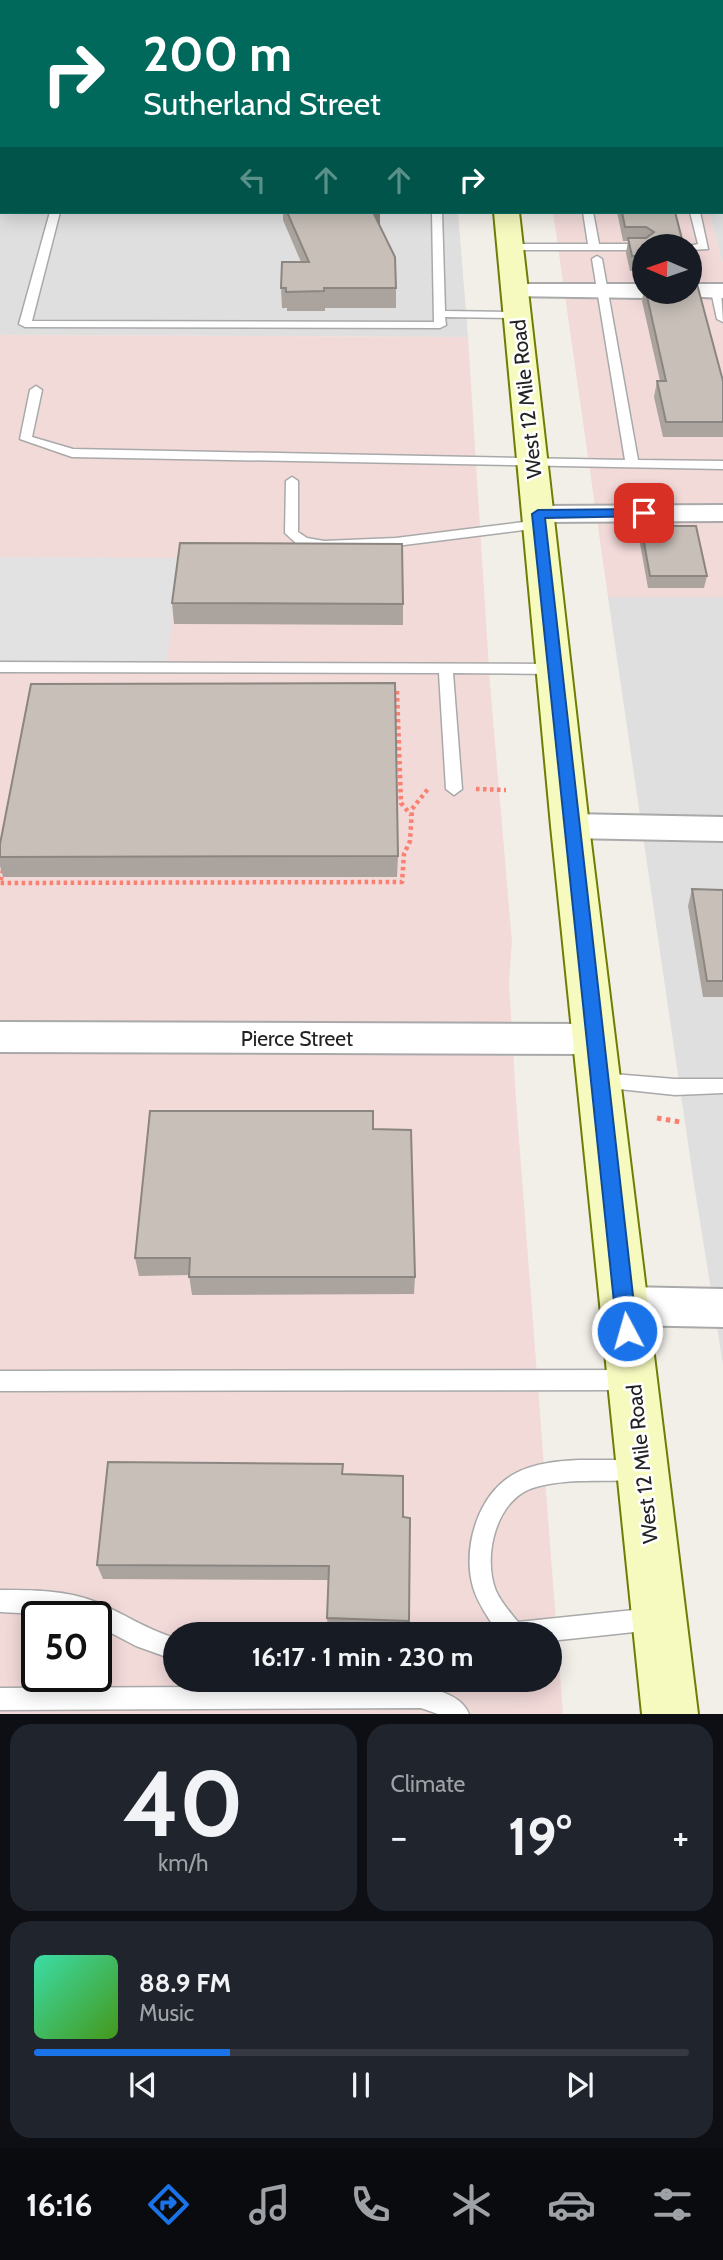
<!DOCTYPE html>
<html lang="en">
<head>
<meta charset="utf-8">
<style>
	:root { --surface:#171b24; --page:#20242c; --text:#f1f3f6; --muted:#9ea1a6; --line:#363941; --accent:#1a73e8 }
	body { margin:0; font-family:Cabin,sans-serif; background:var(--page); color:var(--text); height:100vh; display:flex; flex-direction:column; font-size:26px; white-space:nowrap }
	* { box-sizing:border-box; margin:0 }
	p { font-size:23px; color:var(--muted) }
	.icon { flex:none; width:38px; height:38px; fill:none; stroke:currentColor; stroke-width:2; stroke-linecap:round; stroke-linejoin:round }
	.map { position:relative; height:1714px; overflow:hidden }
	.sheet { display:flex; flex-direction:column; gap:10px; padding:10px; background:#0d0f14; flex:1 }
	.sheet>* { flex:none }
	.top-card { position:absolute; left:0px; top:0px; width:724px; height:214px; box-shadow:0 4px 18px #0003; background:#00695c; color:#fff; overflow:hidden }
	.needle { width:46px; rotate:272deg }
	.fabs { position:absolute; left:632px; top:234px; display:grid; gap:14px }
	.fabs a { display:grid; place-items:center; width:70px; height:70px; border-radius:50%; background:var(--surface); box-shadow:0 4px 18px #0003; font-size:35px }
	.speed { position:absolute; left:21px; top:1601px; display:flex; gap:14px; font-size:35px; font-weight:700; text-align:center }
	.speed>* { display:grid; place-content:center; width:91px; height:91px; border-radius:50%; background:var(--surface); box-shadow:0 4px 18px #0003; line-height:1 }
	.speed .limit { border:4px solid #111; border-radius:10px; background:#fff; color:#111 }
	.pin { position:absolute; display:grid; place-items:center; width:60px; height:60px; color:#fff; margin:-30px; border-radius:14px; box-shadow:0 4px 10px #0006 }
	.me { position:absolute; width:77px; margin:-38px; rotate:354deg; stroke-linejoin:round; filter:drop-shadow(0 0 5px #0008) }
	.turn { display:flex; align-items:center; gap:24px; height:147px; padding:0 28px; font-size:32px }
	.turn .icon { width:91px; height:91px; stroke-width:2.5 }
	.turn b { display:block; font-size:49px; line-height:60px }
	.lanes { display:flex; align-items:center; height:66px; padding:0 28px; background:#0003; justify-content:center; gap:35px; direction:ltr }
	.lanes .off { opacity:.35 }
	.big { font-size:52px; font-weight:700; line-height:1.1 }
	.sheet .tile { flex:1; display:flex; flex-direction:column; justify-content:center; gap:10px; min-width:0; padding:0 24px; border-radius:21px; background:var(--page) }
	.sheet .dial { align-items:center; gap:0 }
	.dial b { font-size:91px; line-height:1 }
	.song { display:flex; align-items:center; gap:21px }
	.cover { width:84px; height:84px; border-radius:10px; background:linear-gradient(135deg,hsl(160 70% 55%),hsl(100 70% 35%)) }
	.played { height:7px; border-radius:4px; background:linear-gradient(90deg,var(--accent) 30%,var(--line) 30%) }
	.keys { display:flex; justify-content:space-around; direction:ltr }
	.heat { display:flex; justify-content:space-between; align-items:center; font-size:38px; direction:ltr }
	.sheet .tiles { flex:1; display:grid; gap:10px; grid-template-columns:1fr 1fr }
	.tile:last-child { grid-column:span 2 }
	.trip { position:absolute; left:163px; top:1622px; width:399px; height:70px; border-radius:35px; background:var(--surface); box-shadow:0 4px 18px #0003; font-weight:700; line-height:70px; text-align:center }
	.tabs { display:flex; height:112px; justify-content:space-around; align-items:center; background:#090b0e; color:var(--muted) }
	.tabs .icon { width:49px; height:49px }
	.tabs .active { color:var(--accent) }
	.tabs b { font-size:32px; color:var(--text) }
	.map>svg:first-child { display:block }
	.residential { fill:#e0dfdf }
	.commercial { fill:#f2dad9; fill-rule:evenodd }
	.parking { fill:#e2e2e2 }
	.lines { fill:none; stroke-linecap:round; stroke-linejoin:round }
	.lane-casing { stroke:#a9a9a9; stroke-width:3 }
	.street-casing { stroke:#a9a9a9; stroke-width:4 }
	.secondary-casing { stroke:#707d05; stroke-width:4 }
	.path-far1 { stroke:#fa8072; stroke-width:4.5; stroke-dasharray:3.5 3.5; stroke-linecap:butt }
	.path { stroke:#fa8072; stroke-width:5; stroke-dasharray:4.5 4.5; stroke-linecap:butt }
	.lane { fill:#fff; fill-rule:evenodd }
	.street { fill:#fff; fill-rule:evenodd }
	.secondary { fill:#f7fabf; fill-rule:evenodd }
	.wall { fill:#aba49e }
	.shaded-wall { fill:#8b8681 }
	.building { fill:#c7bfb8; stroke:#8b8681; stroke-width:2 }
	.route { fill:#1a73e8; stroke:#114b97; stroke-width:2 }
	.labels { text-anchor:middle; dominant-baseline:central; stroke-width:5; stroke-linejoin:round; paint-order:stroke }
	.street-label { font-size:21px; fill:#222; stroke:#fff }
</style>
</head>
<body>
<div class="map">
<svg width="723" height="1714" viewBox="0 0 723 1714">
	<rect width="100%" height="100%" fill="#f2efe9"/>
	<!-- residential -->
	<path class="residential" d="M 0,0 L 309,0 L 2,2 L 2,212 L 458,212 L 468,337 L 0,335 Z
		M 640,0 L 723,0 L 723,264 L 709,212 L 723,212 L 723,2 Z
		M 608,597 L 723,597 L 723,1365 L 694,1184 Z"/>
	<!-- commercial -->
	<path class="commercial" d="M 553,212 L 709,212 L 723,264 L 723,597 L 608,597 ZM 644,247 L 690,247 L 690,292 L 644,292 Z
		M 0,335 L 468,337 L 490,684 L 512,942 L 509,982 L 516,1100 L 563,1714 L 0,1714 ZM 37,1617 L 96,1617 L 96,1676 L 37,1676 ZM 175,1634 L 550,1634 L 550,1680 L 175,1680 Z"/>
	<!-- parking -->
	<path class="parking" d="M 0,557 L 180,558 L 167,662 L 0,662 Z"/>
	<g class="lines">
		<defs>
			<path id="lane" d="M 611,0 L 619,0 L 619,2 L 611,2 Z
				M 50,212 L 60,212 L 32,321 L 434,322 L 432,212 L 442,212 L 445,311 L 517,312 L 523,315 L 517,318 L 445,317 L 446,325 L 440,328 L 25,327 L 19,324 Z
				M 583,212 L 593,212 L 599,244 L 644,244 L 649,247 L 644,247 L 644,250 L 510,250 L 505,247 L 510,244 L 588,244 Z
				M 690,212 L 700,212 L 708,249 L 690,250 L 690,247 L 685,247 L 698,244 Z
				M 597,256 L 602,259 L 638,460 L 723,461 L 723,469 L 72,457 L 20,439 L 30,390 L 36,386 L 42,390 L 32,437 L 73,449 L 625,460 L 592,259 Z
				M 712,289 L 721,291 L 723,322 L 717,319 L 711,291 Z
				M 292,477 L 298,481 L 298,532 L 307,538 L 324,541 L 396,538 L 539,520 L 545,524 L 539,528 L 396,546 L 324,549 L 298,545 L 285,533 L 286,481 Z
				M 0,662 L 553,664 L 560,669 L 553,674 L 453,673 L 462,789 L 454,795 L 446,789 L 439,673 L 0,672 Z
				M 600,1073 L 675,1079 L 723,1079 L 723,1093 L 675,1095 L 600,1087 L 594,1085 L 591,1080 L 594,1075 Z
				M 628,1370 L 635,1373 L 638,1380 L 635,1387 L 628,1390 L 0,1391 L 0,1371 Z
				M 579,1460 L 637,1460 L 644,1463 L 647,1470 L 644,1477 L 637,1480 C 604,1482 568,1478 536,1487 C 496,1497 482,1557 496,1591 C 501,1602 510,1612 518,1622 L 653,1608 L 661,1611 L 664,1619 L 661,1627 L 653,1630 L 550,1641 L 550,1634 L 498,1634 C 490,1619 478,1605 473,1587 C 462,1547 478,1493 516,1473 C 535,1463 558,1461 579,1460 Z
				M 0,1590 C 32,1590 66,1590 96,1602 C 123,1613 147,1630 175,1638 L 175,1660 L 136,1646 L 96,1625 L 96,1617 L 0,1612 Z
				M 421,1686 C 439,1691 461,1695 469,1714 L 438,1714 L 421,1708 L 0,1710 L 0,1688 Z"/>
			<path id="street" d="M 514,284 L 644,284 L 644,292 L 655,292 L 644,298 L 506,296 L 502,291 L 506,286 Z
				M 690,284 L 723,284 L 723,298 L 682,296 L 679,292 L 690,292 Z
				M 723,505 L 723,521 L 538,522 L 528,520 L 524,514 L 528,508 L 538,506 Z
				M 570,814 L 723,817 L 723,841 L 570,838 L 558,835 L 554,826 L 558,817 Z
				M 0,1022 L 595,1024 L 608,1028 L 613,1039 L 608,1050 L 595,1054 L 0,1052 Z
				M 625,1287 L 723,1289 L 723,1327 L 625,1325 L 610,1320 L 604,1306 L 610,1292 Z"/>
			<path id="secondary" d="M 476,0 L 496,0 L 496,2 L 476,2 Z
				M 494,212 L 519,212 L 589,826 L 698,1714 L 642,1714 L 551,826 Z"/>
		</defs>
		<!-- lane casing -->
		<use href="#lane" class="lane-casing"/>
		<!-- street casing -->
		<use href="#street" class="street-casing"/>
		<!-- secondary casing -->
		<use href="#secondary" class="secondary-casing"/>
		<!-- path-far1 -->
		<path class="path-far1" d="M 397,691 L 401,803 L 411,815
			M 476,789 L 506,790
			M 3,870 L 0,883 L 402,882 L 404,854 L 410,841 L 412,809 L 428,789"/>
		<!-- path -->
		<path class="path" d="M 657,1118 L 680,1122"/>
		<!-- lane -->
		<use href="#lane" class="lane"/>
		<!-- street -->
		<use href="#street" class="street"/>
		<!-- secondary -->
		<use href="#secondary" class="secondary"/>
	</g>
	<!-- wall -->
	<path class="wall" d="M 0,0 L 304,0 L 304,2 L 2,2 L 2,198 L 0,198 Z
		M 283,212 L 380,212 L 380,226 L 396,288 L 396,308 L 325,308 L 325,311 L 287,311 L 287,308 L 282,308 L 281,288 L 301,262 L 283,220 Z
		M 617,212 L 675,212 L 644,247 L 644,282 L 638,281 L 636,271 L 630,271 L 626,253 L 628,241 L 623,241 Z
		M 644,289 L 644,292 L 646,292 L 723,381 L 723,437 L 663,437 L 654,397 L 657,381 L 660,381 L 642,301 Z
		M 641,526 L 707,576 L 704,588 L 648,588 L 639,538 Z
		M 172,603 L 403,604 L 403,625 L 174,624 Z
		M 0,844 L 398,856 L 397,877 L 3,877 L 0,866 Z
		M 692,889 L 723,890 L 723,997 L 703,997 L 688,906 Z
		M 373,1129 L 415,1277 L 414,1294 L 192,1295 L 189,1275 L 139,1276 L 135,1258 Z
		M 343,1464 L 343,1474 L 403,1517 L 409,1621 L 408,1634 L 328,1631 L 327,1618 L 329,1580 L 103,1579 L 97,1565 Z"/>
	<!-- shaded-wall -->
	<path class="shaded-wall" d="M 373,212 L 380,212 L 380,229 Z"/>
	<!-- building -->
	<path class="building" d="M 0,0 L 301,0 L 301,2 L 2,2 L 2,31 L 0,31 Z
		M 675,0 L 723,0 L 723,26 L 723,2 L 676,2 Z
		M 2,39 L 2,182 L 0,182 L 0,44 Z
		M 287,212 L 373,212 L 395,257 L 396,288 L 324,288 L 324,291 L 286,292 L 286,288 L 281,288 L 282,262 L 309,262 Z
		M 622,212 L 675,212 L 683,243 L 686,243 L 688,247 L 644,247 L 644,267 L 640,266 L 638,256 L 632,256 L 628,238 L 646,238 L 654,232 L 646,227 L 625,227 Z
		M 690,254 L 693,266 L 690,274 Z
		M 690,284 L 697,284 L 723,381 L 723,422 L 666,422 L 657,381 L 666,381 L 646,292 L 690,292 Z
		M 641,526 L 696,526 L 707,576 L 650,576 Z
		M 180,543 L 402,544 L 403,604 L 172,603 Z
		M 395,683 L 398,856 L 0,857 L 0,844 L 31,684 Z
		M 692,889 L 723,890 L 723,981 L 707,981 Z
		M 150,1111 L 373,1111 L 373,1129 L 411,1130 L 415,1277 L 189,1277 L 190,1258 L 135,1258 Z
		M 108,1462 L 343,1464 L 342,1474 L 403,1476 L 403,1517 L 410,1518 L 409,1621 L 327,1618 L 329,1566 L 97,1565 Z"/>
	<!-- route -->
	<path class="route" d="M 644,509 L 651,513 L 649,516 L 545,518 L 637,1331 L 634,1338 L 627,1340 L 620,1338 L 617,1331 L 532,514 L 538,510 Z"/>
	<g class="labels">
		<!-- street labels -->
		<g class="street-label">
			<text transform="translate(526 399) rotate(-96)">West 12 Mile Road</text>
			<text x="297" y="1038">Pierce Street</text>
			<text transform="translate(642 1464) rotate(-96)">West 12 Mile Road</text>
		</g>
	</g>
</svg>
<div class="fabs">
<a><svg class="needle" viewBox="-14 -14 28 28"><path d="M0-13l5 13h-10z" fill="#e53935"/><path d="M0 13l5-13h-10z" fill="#9ea1a6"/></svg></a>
</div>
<div class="speed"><div class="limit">50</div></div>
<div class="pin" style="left:644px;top:513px;background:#d93025"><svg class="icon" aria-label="arrive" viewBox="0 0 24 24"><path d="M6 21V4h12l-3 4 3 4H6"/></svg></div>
<svg class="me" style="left:627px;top:1331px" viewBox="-20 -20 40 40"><circle r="17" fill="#1a73e8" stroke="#fff" stroke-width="3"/><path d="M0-11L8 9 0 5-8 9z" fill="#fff"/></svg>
<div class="trip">16:17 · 1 min · 230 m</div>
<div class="top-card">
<div class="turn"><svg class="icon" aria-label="right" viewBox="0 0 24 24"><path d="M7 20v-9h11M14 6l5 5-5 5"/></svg><div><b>200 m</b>Sutherland Street</div></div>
<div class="lanes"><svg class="icon off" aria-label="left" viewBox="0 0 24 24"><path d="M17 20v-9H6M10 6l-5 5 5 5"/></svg><svg class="icon off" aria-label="ahead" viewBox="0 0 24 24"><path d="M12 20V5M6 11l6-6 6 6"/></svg><svg class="icon off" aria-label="ahead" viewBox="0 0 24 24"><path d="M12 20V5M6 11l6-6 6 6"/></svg><svg class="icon" aria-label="right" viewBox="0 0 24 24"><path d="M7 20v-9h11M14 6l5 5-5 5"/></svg></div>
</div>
</div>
<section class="sheet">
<div class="tiles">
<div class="tile dial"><b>40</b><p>km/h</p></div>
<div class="tile"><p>Climate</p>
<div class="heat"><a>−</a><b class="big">19°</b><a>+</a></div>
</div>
<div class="tile">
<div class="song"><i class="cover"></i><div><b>88.9 FM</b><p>Music</p></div></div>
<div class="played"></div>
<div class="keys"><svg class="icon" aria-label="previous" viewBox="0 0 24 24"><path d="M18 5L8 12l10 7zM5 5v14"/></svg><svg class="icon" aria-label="pause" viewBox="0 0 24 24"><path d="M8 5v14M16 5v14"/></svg><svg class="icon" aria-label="next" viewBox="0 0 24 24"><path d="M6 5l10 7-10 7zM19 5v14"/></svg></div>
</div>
</div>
</section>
<nav class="tabs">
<b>16:16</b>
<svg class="icon active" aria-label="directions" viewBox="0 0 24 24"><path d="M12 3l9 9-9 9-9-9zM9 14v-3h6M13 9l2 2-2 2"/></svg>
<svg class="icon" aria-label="music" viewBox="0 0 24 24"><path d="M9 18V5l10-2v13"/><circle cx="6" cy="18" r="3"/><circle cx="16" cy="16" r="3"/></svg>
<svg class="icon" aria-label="phone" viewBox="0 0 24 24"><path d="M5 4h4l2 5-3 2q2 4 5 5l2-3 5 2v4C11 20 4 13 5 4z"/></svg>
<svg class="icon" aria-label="climate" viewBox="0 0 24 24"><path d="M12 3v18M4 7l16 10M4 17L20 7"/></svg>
<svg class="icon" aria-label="car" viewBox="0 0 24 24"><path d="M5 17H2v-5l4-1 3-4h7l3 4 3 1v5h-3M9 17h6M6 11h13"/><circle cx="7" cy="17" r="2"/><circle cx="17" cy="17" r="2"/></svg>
<svg class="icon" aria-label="filters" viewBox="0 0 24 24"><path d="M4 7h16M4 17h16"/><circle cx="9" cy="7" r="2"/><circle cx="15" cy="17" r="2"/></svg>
</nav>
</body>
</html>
